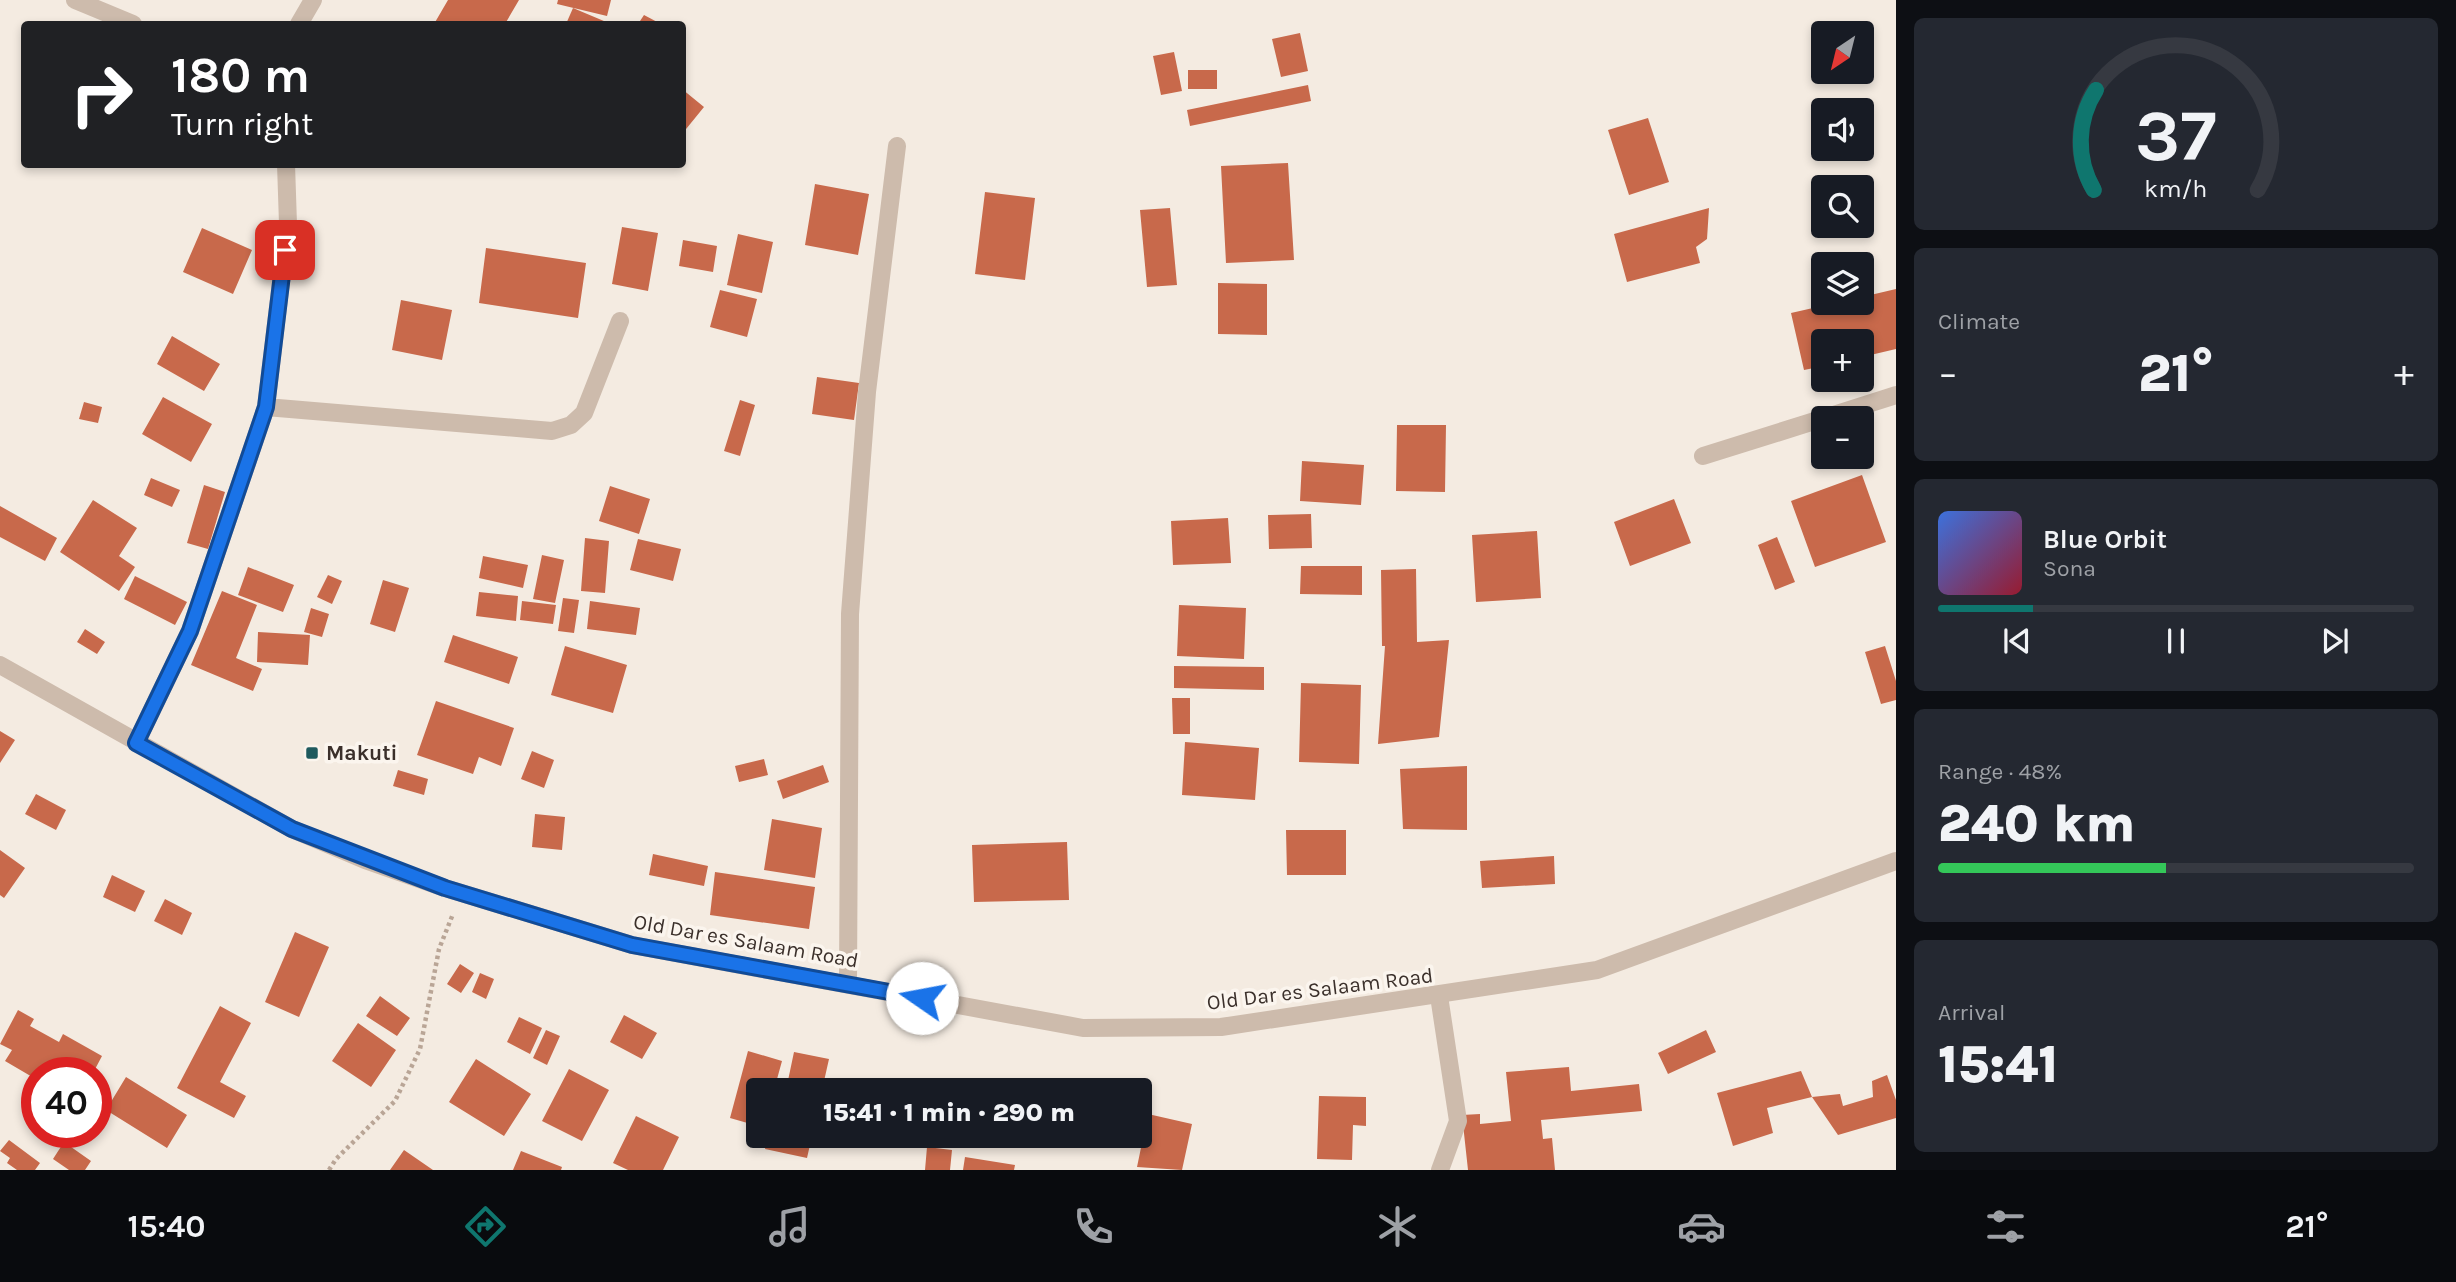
<!DOCTYPE html>
<html lang="en">
<head>
<meta charset="utf-8">
<style>
	:root { --surface:#171b24; --page:#242831; --text:#f1f3f6; --muted:#9ea1a6; --line:#363941; --accent:#0f766e }
	body { margin:0; font-family:Karla,sans-serif; background:var(--page); color:var(--text); height:100vh; display:flex; flex-direction:column; font-size:26px; white-space:nowrap }
	* { box-sizing:border-box; margin:0 }
	p { font-size:23px; color:var(--muted) }
	.icon { flex:none; width:38px; height:38px; fill:none; stroke:currentColor; stroke-width:2; stroke-linecap:round; stroke-linejoin:round }
	.map { position:relative; flex:1; overflow:hidden }
	.drawer { display:flex; flex-direction:column; gap:18px; padding:18px; background:#0d0f14; width:560px }
	.drawer>* { flex:none }
	.hud { position:absolute; left:21px; top:21px; width:665px; height:147px; border-radius:7px; box-shadow:0 4px 10px #0003; background:#202124; color:#fff; overflow:hidden }
	.needle { width:46px; rotate:215deg }
	.controls { position:absolute; left:1811px; top:21px; display:grid; gap:14px }
	.controls a { display:grid; place-items:center; width:63px; height:63px; border-radius:7px; background:var(--surface); box-shadow:0 4px 10px #0003; font-size:35px }
	.speed { position:absolute; left:21px; top:1057px; display:flex; gap:14px; font-size:35px; font-weight:700; text-align:center }
	.speed>* { display:grid; place-content:center; width:91px; height:91px; border-radius:50%; background:var(--surface); box-shadow:0 4px 10px #0003; line-height:1 }
	.speed .limit { border:10px solid #d22; background:#fff; color:#111 }
	.pin { position:absolute; display:grid; place-items:center; width:60px; height:60px; color:#fff; margin:-30px; border-radius:14px; box-shadow:0 4px 10px #0006 }
	.me { position:absolute; width:77px; margin:-38px; rotate:282deg; stroke-linejoin:round; filter:drop-shadow(0 0 5px #0008) }
	.turn { display:flex; align-items:center; gap:24px; height:147px; padding:0 35px; font-size:32px }
	.turn .icon { width:91px; height:91px; stroke-width:2.5 }
	.turn b { display:block; font-size:49px; line-height:60px }
	.big { font-size:52px; font-weight:800; line-height:1.1 }
	.drawer .tile { flex:1; display:flex; flex-direction:column; justify-content:center; gap:10px; min-width:0; padding:0 24px; border-radius:10px; background:var(--page) }
	.drawer .dial { align-items:center; gap:0 }
	.dial svg { height:182px; overflow:visible; fill:none; stroke:var(--line); stroke-width:7; stroke-linecap:round; text-anchor:middle }
	.dial text { fill:var(--text); stroke:none }
	.song { display:flex; align-items:center; gap:21px }
	.cover { width:84px; height:84px; border-radius:10px; background:linear-gradient(135deg,hsl(220 70% 55%),hsl(350 70% 35%)) }
	.played { height:7px; border-radius:4px; background:linear-gradient(90deg,var(--accent) 20%,var(--line) 20%) }
	.keys { display:flex; justify-content:space-around; direction:ltr }
	.heat { display:flex; justify-content:space-between; align-items:center; font-size:38px; direction:ltr }
	.charge { height:10px; border-radius:5px; background:linear-gradient(90deg,#34c759 48%,var(--line) 0) }
	.trip { position:absolute; left:746px; top:1078px; width:406px; height:70px; border-radius:7px; background:var(--surface); box-shadow:0 4px 10px #0003; font-weight:800; line-height:70px; text-align:center }
	.dock { display:flex; height:112px; justify-content:space-around; align-items:center; background:#090b0e; color:var(--muted) }
	.dock .icon { width:49px; height:49px }
	.dock .current { color:var(--accent) }
	.dock b { font-size:32px; color:var(--text) }
	main { display:flex; flex:1; min-height:0 }
	.map>svg:first-child { display:block }
	.building { fill:#c8694b }
	.lines { fill:none; stroke-linecap:round; stroke-linejoin:round }
	.path { stroke:#b9a596; stroke-width:4.5; stroke-dasharray:3.5 3.5; stroke-linecap:butt }
	.minor { stroke:#cdbbac; stroke-width:18 }
	.route-casing { stroke:#114b97; stroke-width:18 }
	.route { stroke:#1a73e8; stroke-width:12 }
	.poi-dot { fill:#1f5a5e; stroke:#fbf5ee; stroke-width:2.5 }
	.labels { text-anchor:middle; dominant-baseline:central; stroke-width:7; stroke-linejoin:round; paint-order:stroke }
	.poi-label { font-size:21px; font-weight:bold; fill:#3b302b; stroke:#fbf5ee; text-anchor:start }
	.street-label { font-size:21px; fill:#3b302b; stroke:#fbf5ee }
</style>
</head>
<body>
<main>
<div class="map">
<svg width="1896" height="1170" viewBox="0 0 1896 1170">
	<rect width="100%" height="100%" fill="#f4ebe1"/>
	<!-- building -->
	<path class="building" d="M 448,0 L 519,0 L 505,24 L 434,24 Z
		M 558,0 L 611,0 L 607,16 L 557,4 Z
		M 573,8 L 611,24 L 566,24 Z
		M 644,15 L 661,24 L 638,24 Z
		M 1300,33 L 1308,71 L 1281,77 L 1272,39 Z
		M 1174,52 L 1182,91 L 1161,95 L 1153,56 Z
		M 1188,70 L 1217,70 L 1217,89 L 1188,89 Z
		M 1308,85 L 1311,101 L 1190,126 L 1187,110 Z
		M 682,89 L 704,107 L 682,134 Z
		M 1648,118 L 1669,182 L 1629,195 L 1608,130 Z
		M 1288,163 L 1294,260 L 1226,263 L 1221,166 Z
		M 815,184 L 869,194 L 858,255 L 805,245 Z
		M 985,192 L 1035,198 L 1025,280 L 975,274 Z
		M 1170,208 L 1177,285 L 1147,287 L 1140,210 Z
		M 1709,208 L 1707,239 L 1696,247 L 1700,263 L 1627,282 L 1614,234 Z
		M 622,227 L 658,233 L 648,291 L 612,284 Z
		M 202,228 L 252,250 L 233,294 L 183,272 Z
		M 738,234 L 773,242 L 762,293 L 727,285 Z
		M 683,240 L 717,246 L 713,272 L 679,266 Z
		M 486,248 L 586,263 L 578,318 L 479,303 Z
		M 1218,283 L 1267,284 L 1267,335 L 1218,334 Z
		M 1896,289 L 1896,349 L 1862,357 L 1862,341 L 1824,341 L 1824,366 L 1804,370 L 1791,313 L 1835,303 L 1862,303 L 1862,297 Z
		M 720,290 L 757,299 L 747,337 L 710,327 Z
		M 401,300 L 452,310 L 442,360 L 392,350 Z
		M 172,336 L 220,364 L 204,391 L 157,364 Z
		M 817,377 L 859,383 L 854,420 L 812,414 Z
		M 163,397 L 212,424 L 191,462 L 142,434 Z
		M 740,400 L 755,405 L 740,456 L 724,451 Z
		M 84,402 L 102,407 L 98,423 L 79,419 Z
		M 1397,425 L 1446,425 L 1445,492 L 1396,491 Z
		M 1302,461 L 1364,465 L 1361,505 L 1300,501 Z
		M 1862,475 L 1886,542 L 1815,567 L 1791,501 Z
		M 151,478 L 180,490 L 172,507 L 144,495 Z
		M 204,485 L 225,492 L 208,549 L 187,543 Z
		M 610,486 L 650,499 L 639,534 L 599,521 Z
		M 1674,499 L 1691,543 L 1630,566 L 1614,522 Z
		M 93,500 L 137,528 L 119,556 L 135,567 L 119,591 L 60,552 Z
		M 0,506 L 57,538 L 45,561 L 0,537 Z
		M 1311,514 L 1312,548 L 1269,549 L 1268,515 Z
		M 1228,518 L 1231,563 L 1173,565 L 1171,521 Z
		M 1537,531 L 1541,598 L 1476,602 L 1472,535 Z
		M 1777,537 L 1795,582 L 1775,590 L 1758,545 Z
		M 585,538 L 609,541 L 605,593 L 581,591 Z
		M 638,539 L 681,549 L 673,581 L 630,570 Z
		M 542,555 L 564,560 L 555,603 L 533,599 Z
		M 483,556 L 528,565 L 523,588 L 479,578 Z
		M 1301,566 L 1362,566 L 1362,595 L 1300,594 Z
		M 248,567 L 294,585 L 283,612 L 238,595 Z
		M 1416,569 L 1417,642 L 1449,640 L 1439,737 L 1378,744 L 1385,646 L 1382,646 L 1381,570 Z
		M 328,575 L 342,581 L 332,604 L 317,597 Z
		M 135,576 L 187,602 L 175,625 L 124,599 Z
		M 383,580 L 409,588 L 395,632 L 370,624 Z
		M 222,591 L 257,605 L 236,658 L 262,669 L 253,691 L 191,665 Z
		M 479,592 L 518,596 L 516,621 L 476,616 Z
		M 563,598 L 579,600 L 574,633 L 558,631 Z
		M 522,601 L 556,605 L 553,624 L 520,620 Z
		M 590,601 L 640,608 L 636,635 L 587,629 Z
		M 1179,605 L 1246,608 L 1244,659 L 1177,656 Z
		M 311,608 L 329,614 L 322,637 L 304,632 Z
		M 85,629 L 105,642 L 97,654 L 77,642 Z
		M 258,632 L 310,635 L 308,665 L 257,662 Z
		M 453,635 L 518,657 L 509,684 L 444,662 Z
		M 565,646 L 627,665 L 613,713 L 551,695 Z
		M 1885,646 L 1896,681 L 1896,700 L 1881,704 L 1865,652 Z
		M 1174,666 L 1264,667 L 1264,690 L 1174,688 Z
		M 1301,683 L 1361,685 L 1359,764 L 1299,762 Z
		M 1172,698 L 1190,698 L 1190,734 L 1173,734 Z
		M 436,701 L 514,728 L 501,766 L 479,757 L 473,774 L 417,755 Z
		M 0,731 L 15,740 L 0,763 Z
		M 1185,742 L 1259,748 L 1255,800 L 1182,795 Z
		M 532,751 L 554,760 L 544,788 L 521,779 Z
		M 764,759 L 768,775 L 739,782 L 735,766 Z
		M 823,765 L 829,782 L 783,799 L 777,781 Z
		M 1467,766 L 1467,830 L 1403,829 L 1400,769 Z
		M 398,770 L 428,779 L 424,795 L 393,786 Z
		M 36,794 L 66,810 L 56,830 L 25,814 Z
		M 535,814 L 565,817 L 562,850 L 532,847 Z
		M 772,819 L 822,828 L 815,878 L 764,870 Z
		M 1286,830 L 1346,830 L 1346,875 L 1287,875 Z
		M 1067,842 L 1069,900 L 974,902 L 972,845 Z
		M 0,850 L 25,868 L 4,898 L 0,895 Z
		M 653,854 L 708,866 L 704,886 L 649,875 Z
		M 1554,856 L 1555,884 L 1482,888 L 1480,861 Z
		M 715,872 L 815,887 L 809,929 L 710,915 Z
		M 112,875 L 145,891 L 135,912 L 103,897 Z
		M 165,899 L 192,913 L 182,935 L 154,921 Z
		M 295,932 L 329,947 L 299,1017 L 265,1002 Z
		M 460,964 L 474,973 L 461,993 L 447,984 Z
		M 480,973 L 494,979 L 486,999 L 472,992 Z
		M 380,996 L 410,1018 L 397,1036 L 366,1016 Z
		M 220,1006 L 251,1023 L 220,1082 L 246,1096 L 234,1118 L 177,1088 Z
		M 18,1010 L 34,1019 L 30,1026 L 59,1042 L 63,1034 L 102,1056 L 93,1073 L 37,1073 L 37,1101 L 25,1094 L 34,1078 L 5,1061 L 12,1050 L 0,1044 Z
		M 624,1015 L 657,1033 L 642,1059 L 610,1042 Z
		M 519,1017 L 542,1028 L 530,1054 L 507,1042 Z
		M 358,1023 L 396,1050 L 371,1087 L 332,1061 Z
		M 546,1030 L 560,1036 L 547,1065 L 533,1058 Z
		M 1706,1030 L 1716,1052 L 1668,1074 L 1658,1053 Z
		M 748,1051 L 782,1061 L 774,1090 L 758,1090 L 758,1126 L 730,1118 Z
		M 794,1052 L 829,1059 L 822,1090 L 786,1090 Z
		M 476,1059 L 531,1094 L 504,1136 L 449,1102 Z
		M 1569,1067 L 1571,1091 L 1639,1084 L 1642,1111 L 1541,1120 L 1543,1139 L 1552,1138 L 1555,1170 L 1468,1170 L 1462,1115 L 1480,1114 L 1480,1124 L 1511,1121 L 1506,1072 Z
		M 569,1069 L 609,1090 L 582,1141 L 542,1121 Z
		M 1801,1071 L 1812,1097 L 1767,1108 L 1773,1133 L 1733,1146 L 1717,1093 Z
		M 1887,1075 L 1896,1100 L 1896,1118 L 1838,1135 L 1812,1097 L 1840,1094 L 1843,1106 L 1873,1097 L 1872,1081 Z
		M 126,1077 L 187,1115 L 167,1148 L 106,1110 Z
		M 1319,1096 L 1366,1097 L 1366,1126 L 1353,1125 L 1352,1160 L 1317,1159 Z
		M 1148,1114 L 1192,1124 L 1182,1170 L 1137,1167 Z
		M 636,1116 L 679,1137 L 663,1170 L 628,1170 L 613,1163 Z
		M 768,1136 L 812,1136 L 807,1158 L 765,1149 Z
		M 9,1140 L 40,1163 L 35,1170 L 17,1170 L 7,1163 L 10,1158 L 0,1151 Z
		M 64,1142 L 91,1161 L 85,1170 L 69,1170 L 53,1159 Z
		M 927,1147 L 952,1150 L 950,1170 L 925,1170 Z
		M 404,1150 L 433,1170 L 390,1170 Z
		M 521,1151 L 562,1167 L 561,1170 L 513,1170 Z
		M 965,1157 L 1015,1165 L 1014,1170 L 963,1170 Z"/>
	<g class="lines">
		<!-- path -->
		<path class="path" d="M 329,1170 L 336,1159 L 395,1101 L 420,1049 L 439,949 L 453,914"/>
		<!-- minor -->
		<path class="minor" d="M 75,0 L 133,24
			M 299,24 L 313,0
			M 266,407 L 552,431 L 571,425 L 584,413 L 620,321
			M 1824,418 L 1896,395
			M 1703,456 L 1824,418
			M 0,665 L 292,829 L 365,860 L 445,888 L 632,945 L 1083,1028 L 1221,1027 L 1597,970 L 1896,861
			M 136,743 L 190,631 L 266,407 L 288,224 L 286,164
			M 848,982 L 850,614 L 867,392 L 897,146
			M 1439,996 L 1458,1121 L 1440,1170"/>
	</g>
	<g class="lines">
		<defs>
			<path id="route" d="M 285,250 L 266,407 L 190,631 L 136,743 L 292,829 L 445,888 L 632,945 L 922,998"/>
		</defs>
		<!-- route casing -->
		<use href="#route" class="route-casing"/>
		<!-- route -->
		<use href="#route" class="route"/>
	</g>
	<!-- markers -->
	<rect class="poi-dot" x="305" y="746" width="14" height="14" rx="3.5"/>
	<g class="labels">
		<!-- poi labels -->
		<g class="poi-label">
			<text x="326" y="753">Makuti</text>
		</g>
		<!-- street labels -->
		<g class="street-label">
			<text transform="translate(746 941) rotate(10)">Old Dar es Salaam Road</text>
			<text transform="translate(1320 989) rotate(-7)">Old Dar es Salaam Road</text>
		</g>
	</g>
</svg>
<div class="controls">
<a><svg class="needle" viewBox="-14 -14 28 28"><path d="M0-13l5 13h-10z" fill="#e53935"/><path d="M0 13l5-13h-10z" fill="#9ea1a6"/></svg></a>
<a><svg class="icon" aria-label="sound" viewBox="0 0 24 24"><path d="M4 9h4l5-4v14l-5-4H4zM17 9q2 3 0 6"/></svg></a>
<a><svg class="icon" aria-label="search" viewBox="0 0 24 24"><circle cx="10" cy="10" r="6"/><path d="M15 15l6 6"/></svg></a>
<a><svg class="icon" aria-label="layers" viewBox="0 0 24 24"><path d="M12 4l9 5-9 5-9-5zM3 14l9 5 9-5"/></svg></a>
<a>+</a>
<a>−</a>
</div>
<div class="speed"><div class="limit">40</div></div>
<div class="pin" style="left:285px;top:250px;background:#d93025"><svg class="icon" aria-label="arrive" viewBox="0 0 24 24"><path d="M6 21V4h12l-3 4 3 4H6"/></svg></div>
<svg class="me" style="left:922px;top:998px" viewBox="-20 -20 40 40"><circle r="19" fill="#fff"/><path d="M0-13L10 11 0 6-10 11z" fill="#1a73e8"/></svg>
<div class="trip">15:41 · 1 min · 290 m</div>
<div class="hud">
<div class="turn"><svg class="icon" aria-label="right" viewBox="0 0 24 24"><path d="M7 20v-9h11M14 6l5 5-5 5"/></svg><div><b>180 m</b>Turn right</div></div>
</div>
</div>
<section class="drawer">
<div class="tile dial"><svg viewBox="0 0 100 80">
<path d="M14 69A42 42 0 1 1 86 69"/>
<path d="M14 69A42 42 0 0 1 15 25" stroke="#0f766e"/>
<text x="50" y="56" font-size="32" font-weight="700">37</text>
<text x="50" y="72" font-size="11">km/h</text>
</svg></div>
<div class="tile"><p>Climate</p>
<div class="heat"><a>−</a><b class="big">21°</b><a>+</a></div>
</div>
<div class="tile">
<div class="song"><i class="cover"></i><div><b>Blue Orbit</b><p>Sona</p></div></div>
<div class="played"></div>
<div class="keys"><svg class="icon" aria-label="previous" viewBox="0 0 24 24"><path d="M18 5L8 12l10 7zM5 5v14"/></svg><svg class="icon" aria-label="pause" viewBox="0 0 24 24"><path d="M8 5v14M16 5v14"/></svg><svg class="icon" aria-label="next" viewBox="0 0 24 24"><path d="M6 5l10 7-10 7zM19 5v14"/></svg></div>
</div>
<div class="tile"><p>Range · 48%</p><b class="big">240 km</b><div class="charge"></div></div>
<div class="tile"><p>Arrival</p><b class="big">15:41</b></div>
</section>
</main>
<nav class="dock">
<b>15:40</b>
<svg class="icon current" aria-label="directions" viewBox="0 0 24 24"><path d="M12 3l9 9-9 9-9-9zM9 14v-3h6M13 9l2 2-2 2"/></svg>
<svg class="icon" aria-label="music" viewBox="0 0 24 24"><path d="M9 18V5l10-2v13"/><circle cx="6" cy="18" r="3"/><circle cx="16" cy="16" r="3"/></svg>
<svg class="icon" aria-label="phone" viewBox="0 0 24 24"><path d="M5 4h4l2 5-3 2q2 4 5 5l2-3 5 2v4C11 20 4 13 5 4z"/></svg>
<svg class="icon" aria-label="climate" viewBox="0 0 24 24"><path d="M12 3v18M4 7l16 10M4 17L20 7"/></svg>
<svg class="icon" aria-label="car" viewBox="0 0 24 24"><path d="M5 17H2v-5l4-1 3-4h7l3 4 3 1v5h-3M9 17h6M6 11h13"/><circle cx="7" cy="17" r="2"/><circle cx="17" cy="17" r="2"/></svg>
<svg class="icon" aria-label="filters" viewBox="0 0 24 24"><path d="M4 7h16M4 17h16"/><circle cx="9" cy="7" r="2"/><circle cx="15" cy="17" r="2"/></svg>
<b>21°</b>
</nav>
</body>
</html>
